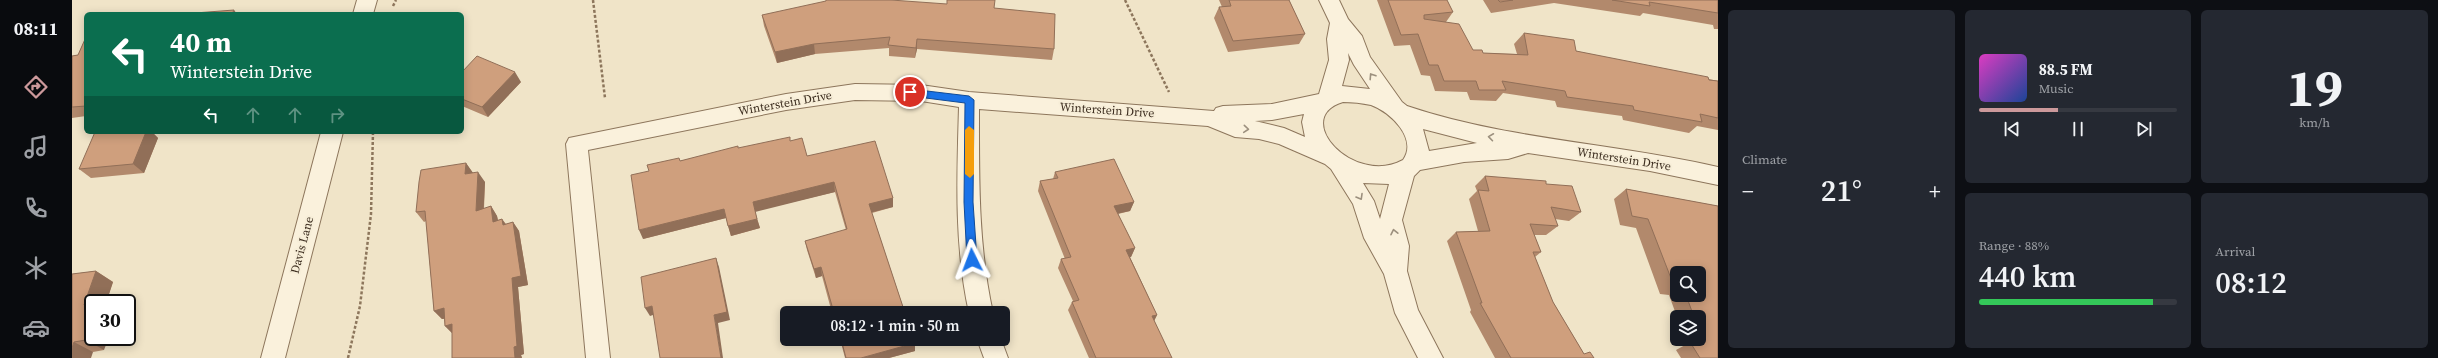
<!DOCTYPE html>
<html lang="en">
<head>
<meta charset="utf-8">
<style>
	:root { --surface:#171b24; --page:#242831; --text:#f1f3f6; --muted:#9ea1a6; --line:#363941; --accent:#cc999b }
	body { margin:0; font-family:"Source Serif 4",serif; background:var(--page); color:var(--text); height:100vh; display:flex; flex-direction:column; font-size:15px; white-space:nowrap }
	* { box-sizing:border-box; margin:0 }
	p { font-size:13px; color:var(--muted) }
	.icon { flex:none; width:22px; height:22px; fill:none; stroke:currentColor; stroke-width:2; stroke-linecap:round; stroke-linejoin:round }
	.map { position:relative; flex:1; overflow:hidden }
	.drawer { display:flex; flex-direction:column; gap:10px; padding:10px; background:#0d0f14; width:720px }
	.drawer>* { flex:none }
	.banner { position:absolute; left:12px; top:12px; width:380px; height:122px; border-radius:6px; box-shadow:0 2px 10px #0003; background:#0b6e4f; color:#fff; overflow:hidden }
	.controls { position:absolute; left:1598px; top:266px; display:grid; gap:8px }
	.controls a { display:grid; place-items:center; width:36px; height:36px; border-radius:6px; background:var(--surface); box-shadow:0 2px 10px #0003; font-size:20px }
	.speed { position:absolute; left:12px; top:294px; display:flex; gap:8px; font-size:20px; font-weight:700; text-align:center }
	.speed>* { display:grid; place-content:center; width:52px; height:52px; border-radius:50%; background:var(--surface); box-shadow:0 2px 10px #0003; line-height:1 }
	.speed .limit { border:2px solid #111; border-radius:6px; background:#fff; color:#111 }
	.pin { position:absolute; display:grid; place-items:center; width:34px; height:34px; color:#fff; margin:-17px; border:2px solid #fff; border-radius:50%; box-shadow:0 1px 4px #0007 }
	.me { position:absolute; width:44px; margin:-22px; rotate:357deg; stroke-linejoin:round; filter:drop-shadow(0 0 3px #0008) }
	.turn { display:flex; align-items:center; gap:14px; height:84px; padding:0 20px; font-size:18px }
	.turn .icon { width:52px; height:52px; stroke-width:2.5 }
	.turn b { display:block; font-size:28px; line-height:34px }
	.lanes { display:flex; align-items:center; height:38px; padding:0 20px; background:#0003; justify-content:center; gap:20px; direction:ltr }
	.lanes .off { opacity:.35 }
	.big { font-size:30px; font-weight:600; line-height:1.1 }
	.drawer .widget { flex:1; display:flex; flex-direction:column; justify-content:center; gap:6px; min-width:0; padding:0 14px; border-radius:6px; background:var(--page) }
	.drawer .dial { align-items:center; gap:0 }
	.dial b { font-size:52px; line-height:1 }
	.song { display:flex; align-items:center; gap:12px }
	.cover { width:48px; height:48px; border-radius:6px; background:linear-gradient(135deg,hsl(310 70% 55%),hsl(220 70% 35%)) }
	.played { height:4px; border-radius:2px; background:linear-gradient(90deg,var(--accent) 40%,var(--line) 40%) }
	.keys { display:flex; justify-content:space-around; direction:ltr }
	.heat { display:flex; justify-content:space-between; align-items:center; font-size:22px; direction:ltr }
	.charge { height:6px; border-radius:3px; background:linear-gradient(90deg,#34c759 88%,var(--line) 0) }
	.drawer .tiles { flex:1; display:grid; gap:10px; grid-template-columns:repeat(3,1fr) }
	.widget:first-child { grid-row:span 2 }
	.trip { position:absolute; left:708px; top:306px; width:230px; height:40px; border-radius:6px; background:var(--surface); box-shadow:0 2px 10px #0003; font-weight:600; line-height:40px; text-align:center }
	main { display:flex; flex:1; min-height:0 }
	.menu { display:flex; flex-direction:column; width:72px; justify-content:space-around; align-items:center; background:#090b0e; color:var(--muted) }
	.menu .icon { width:28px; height:28px }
	.menu .on { color:var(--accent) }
	.menu b { font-size:18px; color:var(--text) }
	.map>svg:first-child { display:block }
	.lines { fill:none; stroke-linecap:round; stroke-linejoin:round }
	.minor-casing { stroke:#8d765c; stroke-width:2 }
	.tertiary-casing { stroke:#8d765c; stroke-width:2 }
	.path { stroke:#8d765c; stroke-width:2.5; stroke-dasharray:3 2; stroke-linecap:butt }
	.minor { fill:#faf1dc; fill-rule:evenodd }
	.tertiary { fill:#faf1dc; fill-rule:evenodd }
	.wall { fill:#b2896c; fill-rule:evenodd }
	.shaded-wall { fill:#916f58 }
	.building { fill:#cf9f7d; stroke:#916f58 }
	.oneway { stroke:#9c907e }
	.route { fill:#1a73e8; stroke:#114b97 }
	.slow { fill:#f59e0b }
	.labels { text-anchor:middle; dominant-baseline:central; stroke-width:4; stroke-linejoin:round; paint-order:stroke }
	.street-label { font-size:12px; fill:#3d2e20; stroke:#f7eed8 }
</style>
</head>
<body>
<main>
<nav class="menu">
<b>08:11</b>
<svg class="icon on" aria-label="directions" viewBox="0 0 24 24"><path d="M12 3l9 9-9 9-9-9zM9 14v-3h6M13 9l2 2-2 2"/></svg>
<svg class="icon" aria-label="music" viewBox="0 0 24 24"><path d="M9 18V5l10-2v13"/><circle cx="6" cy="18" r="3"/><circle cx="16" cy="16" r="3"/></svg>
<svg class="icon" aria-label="phone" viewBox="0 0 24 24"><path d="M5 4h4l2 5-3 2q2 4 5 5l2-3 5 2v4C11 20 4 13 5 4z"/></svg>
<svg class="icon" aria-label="climate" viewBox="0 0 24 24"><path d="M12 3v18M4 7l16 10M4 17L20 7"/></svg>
<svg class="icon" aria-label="car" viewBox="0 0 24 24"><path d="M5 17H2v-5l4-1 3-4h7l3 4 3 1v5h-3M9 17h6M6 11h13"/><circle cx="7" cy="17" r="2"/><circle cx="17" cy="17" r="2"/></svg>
</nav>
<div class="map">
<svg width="1646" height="358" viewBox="0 0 1646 358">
	<rect width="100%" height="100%" fill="#f0e4c8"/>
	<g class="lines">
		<defs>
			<path id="minor" d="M 1247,0 L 1267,0 L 1276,19 L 1290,36 L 1298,57 L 1330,102 L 1335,106 C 1436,140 1543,143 1646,167 L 1646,185 L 1578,171 L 1456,153 L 1436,159 L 1392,162 L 1348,170 L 1342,176 L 1330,220 L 1337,246 L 1335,271 L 1346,310 L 1371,358 L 1346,358 L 1323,313 L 1312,274 L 1292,238 L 1281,204 L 1259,169 L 1253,164 L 1207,144 L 1187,139 L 1163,137 L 1136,126 L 907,109 C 907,178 906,245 921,313 L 897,313 C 882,245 885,176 887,107 L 849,101 L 783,100 L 714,110 L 516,150 L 538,358 L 514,358 L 494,144 L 497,138 L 714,94 L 783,84 L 849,85 L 897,92 L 1142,111 L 1144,108 L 1151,106 L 1200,104 L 1247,94 L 1257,60 L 1255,39 L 1258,23 ZM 1276,53 L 1282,65 L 1298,89 L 1270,86 L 1277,60 ZM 1271,102 C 1280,102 1290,103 1299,105 C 1319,112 1346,139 1331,160 C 1282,187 1218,118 1271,102 ZM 1232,114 L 1230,122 L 1233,137 L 1212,128 L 1183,121 L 1200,120 ZM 1351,129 L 1405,143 L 1357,151 ZM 1291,183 L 1317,184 L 1308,219 L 1302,201 Z
				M 905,339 L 929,339 L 936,358 L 912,358 Z"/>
			<path id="tertiary" d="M 285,0 L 305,0 L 301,14 L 281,14 Z
				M 249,132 L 271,132 L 213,358 L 189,358 Z"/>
		</defs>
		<!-- minor casing -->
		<use href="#minor" class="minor-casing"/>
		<!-- tertiary casing -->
		<use href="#tertiary" class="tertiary-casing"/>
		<!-- path -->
		<path class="path" d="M 521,0 L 533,98
			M 1053,0 L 1097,92
			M 321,6 L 324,0
			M 276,358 L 288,306 L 299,214 L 301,132"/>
		<!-- minor -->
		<use href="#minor" class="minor"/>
		<!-- tertiary -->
		<use href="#tertiary" class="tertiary"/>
	</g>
	<!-- wall -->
	<path class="wall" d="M 1147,0 L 1217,0 L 1233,34 L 1227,44 L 1156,52 L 1142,18 L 1147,7 L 1150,7 Z
		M 1305,0 L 1375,0 L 1381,12 L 1374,22 L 1401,50 L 1411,53 L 1445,54 L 1442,44 L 1452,33 L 1504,51 L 1646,81 L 1646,130 L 1625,126 L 1617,133 L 1551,120 L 1550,116 L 1485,107 L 1483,101 L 1431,93 L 1424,101 L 1398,100 L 1395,92 L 1363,91 L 1358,76 L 1349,75 L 1338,45 L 1322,46 Z
		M 1411,0 L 1646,0 L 1646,29 L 1642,29 L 1641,25 L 1571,13 L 1568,16 L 1482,3 L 1419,13 Z
		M 922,8 L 982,49 L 980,60 L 845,49 L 843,58 L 817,56 L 817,48 L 743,54 L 705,63 L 692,26 L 690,15 Z
		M 14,37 L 14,116 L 0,118 L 0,56 L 6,55 Z
		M 390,72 L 449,82 L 416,117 L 390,106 Z
		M 82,134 L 86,138 L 72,173 L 19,178 L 7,169 Z
		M 718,141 L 735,156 L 821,198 L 821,207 L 800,213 L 833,313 L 760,313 L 750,276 L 744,278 L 735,250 L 733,241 L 774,230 L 763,192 L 683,211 L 688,228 L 659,236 L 654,218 L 571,239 L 608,161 L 666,148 Z
		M 394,163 L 401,173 L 413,182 L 412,209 L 419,206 L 425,216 L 426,220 L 430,219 L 434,224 L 441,222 L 447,231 L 456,285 L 446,287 L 452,354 L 449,355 L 450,358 L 380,358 L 380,333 L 373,326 L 372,319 L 370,319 L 362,311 L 354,221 L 352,222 L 344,212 Z
		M 983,172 L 1062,202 L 1058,211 L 1046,214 L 1063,248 L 1059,257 L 1058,257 L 1085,315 L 1082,321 L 1100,358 L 1017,358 L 996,310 L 1000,302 L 1001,301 L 986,268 L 989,259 L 993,259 L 966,191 L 968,181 L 981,179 Z
		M 1413,176 L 1474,184 L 1509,212 L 1497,221 L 1483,219 L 1486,226 L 1474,235 L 1462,235 L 1469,252 L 1463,257 L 1481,302 L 1512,354 L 1522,358 L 1423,358 L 1398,312 L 1399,310 L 1375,241 L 1384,232 L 1406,231 L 1397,199 L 1405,191 L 1403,186 Z
		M 1554,189 L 1646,206 L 1646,358 L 1609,358 L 1604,350 L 1615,344 L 1613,339 L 1627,339 L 1627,317 L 1605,317 L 1597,295 L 1588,294 L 1564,228 L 1548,225 L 1542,199 ZM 1605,273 L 1627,295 L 1605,295 Z
		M 24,271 L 41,282 L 34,303 L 21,303 L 32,350 L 21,352 L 0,358 L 0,274 Z
		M 768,339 L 842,339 L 843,343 L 843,351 L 817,358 L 773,358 Z"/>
	<!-- shaded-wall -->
	<path class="shaded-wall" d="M 162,10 L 165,14 L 160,14 Z
		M 845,39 L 845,49 L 843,58 L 844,48 Z
		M 742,44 L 743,54 L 705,63 L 703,52 Z
		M 443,72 L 449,82 L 416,117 L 410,107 Z
		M 72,132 L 82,132 L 82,134 L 86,138 L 72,173 L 61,164 Z
		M 394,163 L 401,173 L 393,174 Z
		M 406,172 L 413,182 L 411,220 L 404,211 Z
		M 762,182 L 763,192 L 683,212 L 681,202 Z
		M 821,198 L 821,207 L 797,213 L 797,204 Z
		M 1062,202 L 1058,211 L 1039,215 L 1042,206 Z
		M 419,206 L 425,216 L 428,231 L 421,222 Z
		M 652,209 L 654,218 L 571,239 L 567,230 Z
		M 430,219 L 436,228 L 431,225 Z
		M 685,219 L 688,228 L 659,236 L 656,226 Z
		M 441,222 L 447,231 L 456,285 L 446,287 L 452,354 L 449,355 L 450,358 L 443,358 L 442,347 L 440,278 Z
		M 1063,248 L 1059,257 L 1051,259 L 1054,250 Z
		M 644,258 L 647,267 L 658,320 L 646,323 L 651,358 L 649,358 L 642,315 Z
		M 749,267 L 750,276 L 744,278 L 742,269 Z
		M 24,271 L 41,282 L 34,303 L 21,303 L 21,310 L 12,305 Z
		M 580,306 L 584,314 L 578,316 L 573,308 Z
		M 372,308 L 380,317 L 370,319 L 362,311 Z
		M 1085,315 L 1081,323 L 1080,316 Z
		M 21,321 L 21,337 L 37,337 L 32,350 L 14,340 Z
		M 380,324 L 381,334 L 373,326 Z
		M 2,342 L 21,352 L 19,358 L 0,358 L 0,348 Z
		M 843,343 L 843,351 L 817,358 L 789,358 Z"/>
	<!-- building -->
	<path class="building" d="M 754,0 L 819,0 L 875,4 L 875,0 L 923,0 L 922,8 L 983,14 L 982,49 L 845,39 L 844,48 L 816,45 L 818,37 L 742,44 L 703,52 L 690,15 L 754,1 Z
		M 1157,0 L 1217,0 L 1233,34 L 1161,41 L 1147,7 L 1159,6 Z
		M 1316,0 L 1375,0 L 1381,12 L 1352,15 L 1352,19 L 1387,24 L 1401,50 L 1410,50 L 1411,53 L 1456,55 L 1452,33 L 1502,40 L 1504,51 L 1636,77 L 1637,80 L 1646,81 L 1646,118 L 1628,114 L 1630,122 L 1562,110 L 1561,106 L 1495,97 L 1493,91 L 1430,81 L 1434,90 L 1407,90 L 1404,81 L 1372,81 L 1366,65 L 1357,65 L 1346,34 L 1329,35 Z
		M 1426,0 L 1441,0 L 1428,2 Z
		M 1540,0 L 1646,0 L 1646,13 L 1577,2 L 1578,6 Z
		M 162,10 L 160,14 L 110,14 Z
		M 82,13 L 82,14 L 60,14 Z
		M 14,37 L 14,106 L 0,107 L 0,56 L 6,55 Z
		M 405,56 L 443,72 L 410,107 L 390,99 L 390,72 Z
		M 23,132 L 74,132 L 61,164 L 7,169 Z
		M 718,137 L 718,141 L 730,138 L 735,156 L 803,141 L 821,198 L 797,204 L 833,313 L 762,313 L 749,267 L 742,269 L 733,241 L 775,229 L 762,182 L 681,202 L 685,219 L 656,226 L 652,209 L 567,230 L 559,175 L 577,171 L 575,165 L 607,158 L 608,161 L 666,146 L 666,148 Z
		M 1042,159 L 1062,202 L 1042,206 L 1063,248 L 1054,250 L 1085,315 L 1080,316 L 1100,358 L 1024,358 L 1000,302 L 1007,300 L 989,259 L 999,257 L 968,181 L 986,178 L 983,172 Z
		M 394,163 L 393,174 L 406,172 L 404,211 L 419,206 L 421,222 L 430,219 L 431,225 L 441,222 L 449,276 L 440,278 L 445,346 L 442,347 L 443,358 L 380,358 L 380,324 L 373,326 L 372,308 L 362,311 L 353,211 L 344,212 L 347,182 L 349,170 Z
		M 1413,176 L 1474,181 L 1474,184 L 1500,186 L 1509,212 L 1479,207 L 1486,226 L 1458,224 L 1469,252 L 1461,252 L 1481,302 L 1512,354 L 1518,352 L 1522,358 L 1439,358 L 1408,303 L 1410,303 L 1384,232 L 1418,231 L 1406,190 L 1417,191 Z
		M 1554,189 L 1646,206 L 1646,358 L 1628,358 L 1618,342 L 1631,341 L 1627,330 L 1627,317 L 1622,317 L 1614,295 L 1627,295 L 1627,273 L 1605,273 L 1605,286 L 1602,286 L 1576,219 L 1560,216 Z
		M 644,258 L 655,312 L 642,315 L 649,358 L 588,358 L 580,306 L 573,308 L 569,277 Z
		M 24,271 L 12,305 L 21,304 L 21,321 L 14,340 L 2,342 L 0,348 L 0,274 Z
		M 769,339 L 842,339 L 843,343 L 789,358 L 774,358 Z"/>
	<!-- one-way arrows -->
	<defs><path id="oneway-chevron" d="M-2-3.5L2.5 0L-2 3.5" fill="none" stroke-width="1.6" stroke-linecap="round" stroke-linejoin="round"/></defs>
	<g class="oneway">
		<use href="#oneway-chevron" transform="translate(1300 76) rotate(-123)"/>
		<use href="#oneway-chevron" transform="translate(1174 129) rotate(5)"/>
		<use href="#oneway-chevron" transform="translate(1419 137) rotate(-172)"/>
		<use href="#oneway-chevron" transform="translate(1288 197) rotate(60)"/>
		<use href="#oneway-chevron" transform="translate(1322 232) rotate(-102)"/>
	</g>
	<!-- route -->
	<path class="route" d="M 838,89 L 897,96 L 902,100 L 901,202 L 905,260 L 900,264 L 895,260 L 892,202 L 893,103 L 838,96 L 834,92 Z"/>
	<!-- slow -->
	<path class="slow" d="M 897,126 L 902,130 L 902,174 L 898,178 L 893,174 L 893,130 Z"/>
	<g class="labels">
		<!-- street labels -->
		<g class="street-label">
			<text transform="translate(713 103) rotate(-10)">Winterstein Drive</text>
			<text transform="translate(1035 110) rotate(4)">Winterstein Drive</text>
			<text transform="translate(1552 159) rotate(9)">Winterstein Drive</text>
			<text transform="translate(230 245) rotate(-75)">Davis Lane</text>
		</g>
	</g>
</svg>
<div class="controls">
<a><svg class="icon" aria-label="search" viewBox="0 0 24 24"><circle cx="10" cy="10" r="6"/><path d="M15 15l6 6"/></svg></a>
<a><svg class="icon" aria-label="layers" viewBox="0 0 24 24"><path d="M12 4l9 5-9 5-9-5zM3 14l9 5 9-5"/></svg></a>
</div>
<div class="speed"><div class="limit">30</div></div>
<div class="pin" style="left:838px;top:92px;background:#d93025"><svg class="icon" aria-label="arrive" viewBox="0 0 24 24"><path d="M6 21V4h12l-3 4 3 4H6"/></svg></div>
<svg class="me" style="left:900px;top:260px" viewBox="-20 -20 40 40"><path d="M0-17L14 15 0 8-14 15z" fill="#1a73e8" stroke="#fff" stroke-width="4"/></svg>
<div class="trip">08:12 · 1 min · 50 m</div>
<div class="banner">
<div class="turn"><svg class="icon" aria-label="left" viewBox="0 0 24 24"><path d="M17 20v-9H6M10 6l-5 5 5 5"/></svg><div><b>40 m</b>Winterstein Drive</div></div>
<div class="lanes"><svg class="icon" aria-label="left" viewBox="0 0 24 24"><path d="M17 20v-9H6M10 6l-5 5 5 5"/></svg><svg class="icon off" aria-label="ahead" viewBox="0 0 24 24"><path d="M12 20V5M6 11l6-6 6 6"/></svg><svg class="icon off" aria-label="ahead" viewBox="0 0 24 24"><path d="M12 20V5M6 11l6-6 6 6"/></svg><svg class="icon off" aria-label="right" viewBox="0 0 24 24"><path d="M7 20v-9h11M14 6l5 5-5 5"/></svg></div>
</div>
</div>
<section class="drawer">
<div class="tiles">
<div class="widget"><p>Climate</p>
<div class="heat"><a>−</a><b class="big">21°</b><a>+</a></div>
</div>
<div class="widget">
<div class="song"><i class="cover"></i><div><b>88.5 FM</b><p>Music</p></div></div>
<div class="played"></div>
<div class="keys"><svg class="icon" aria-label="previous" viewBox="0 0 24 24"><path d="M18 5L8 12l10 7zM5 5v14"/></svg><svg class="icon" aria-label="pause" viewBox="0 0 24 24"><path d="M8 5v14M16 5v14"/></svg><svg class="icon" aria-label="next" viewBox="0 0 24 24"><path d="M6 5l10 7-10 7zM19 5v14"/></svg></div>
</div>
<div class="widget dial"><b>19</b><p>km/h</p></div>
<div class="widget"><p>Range · 88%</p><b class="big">440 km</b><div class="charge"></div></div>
<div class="widget"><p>Arrival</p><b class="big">08:12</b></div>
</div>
</section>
</main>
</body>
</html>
